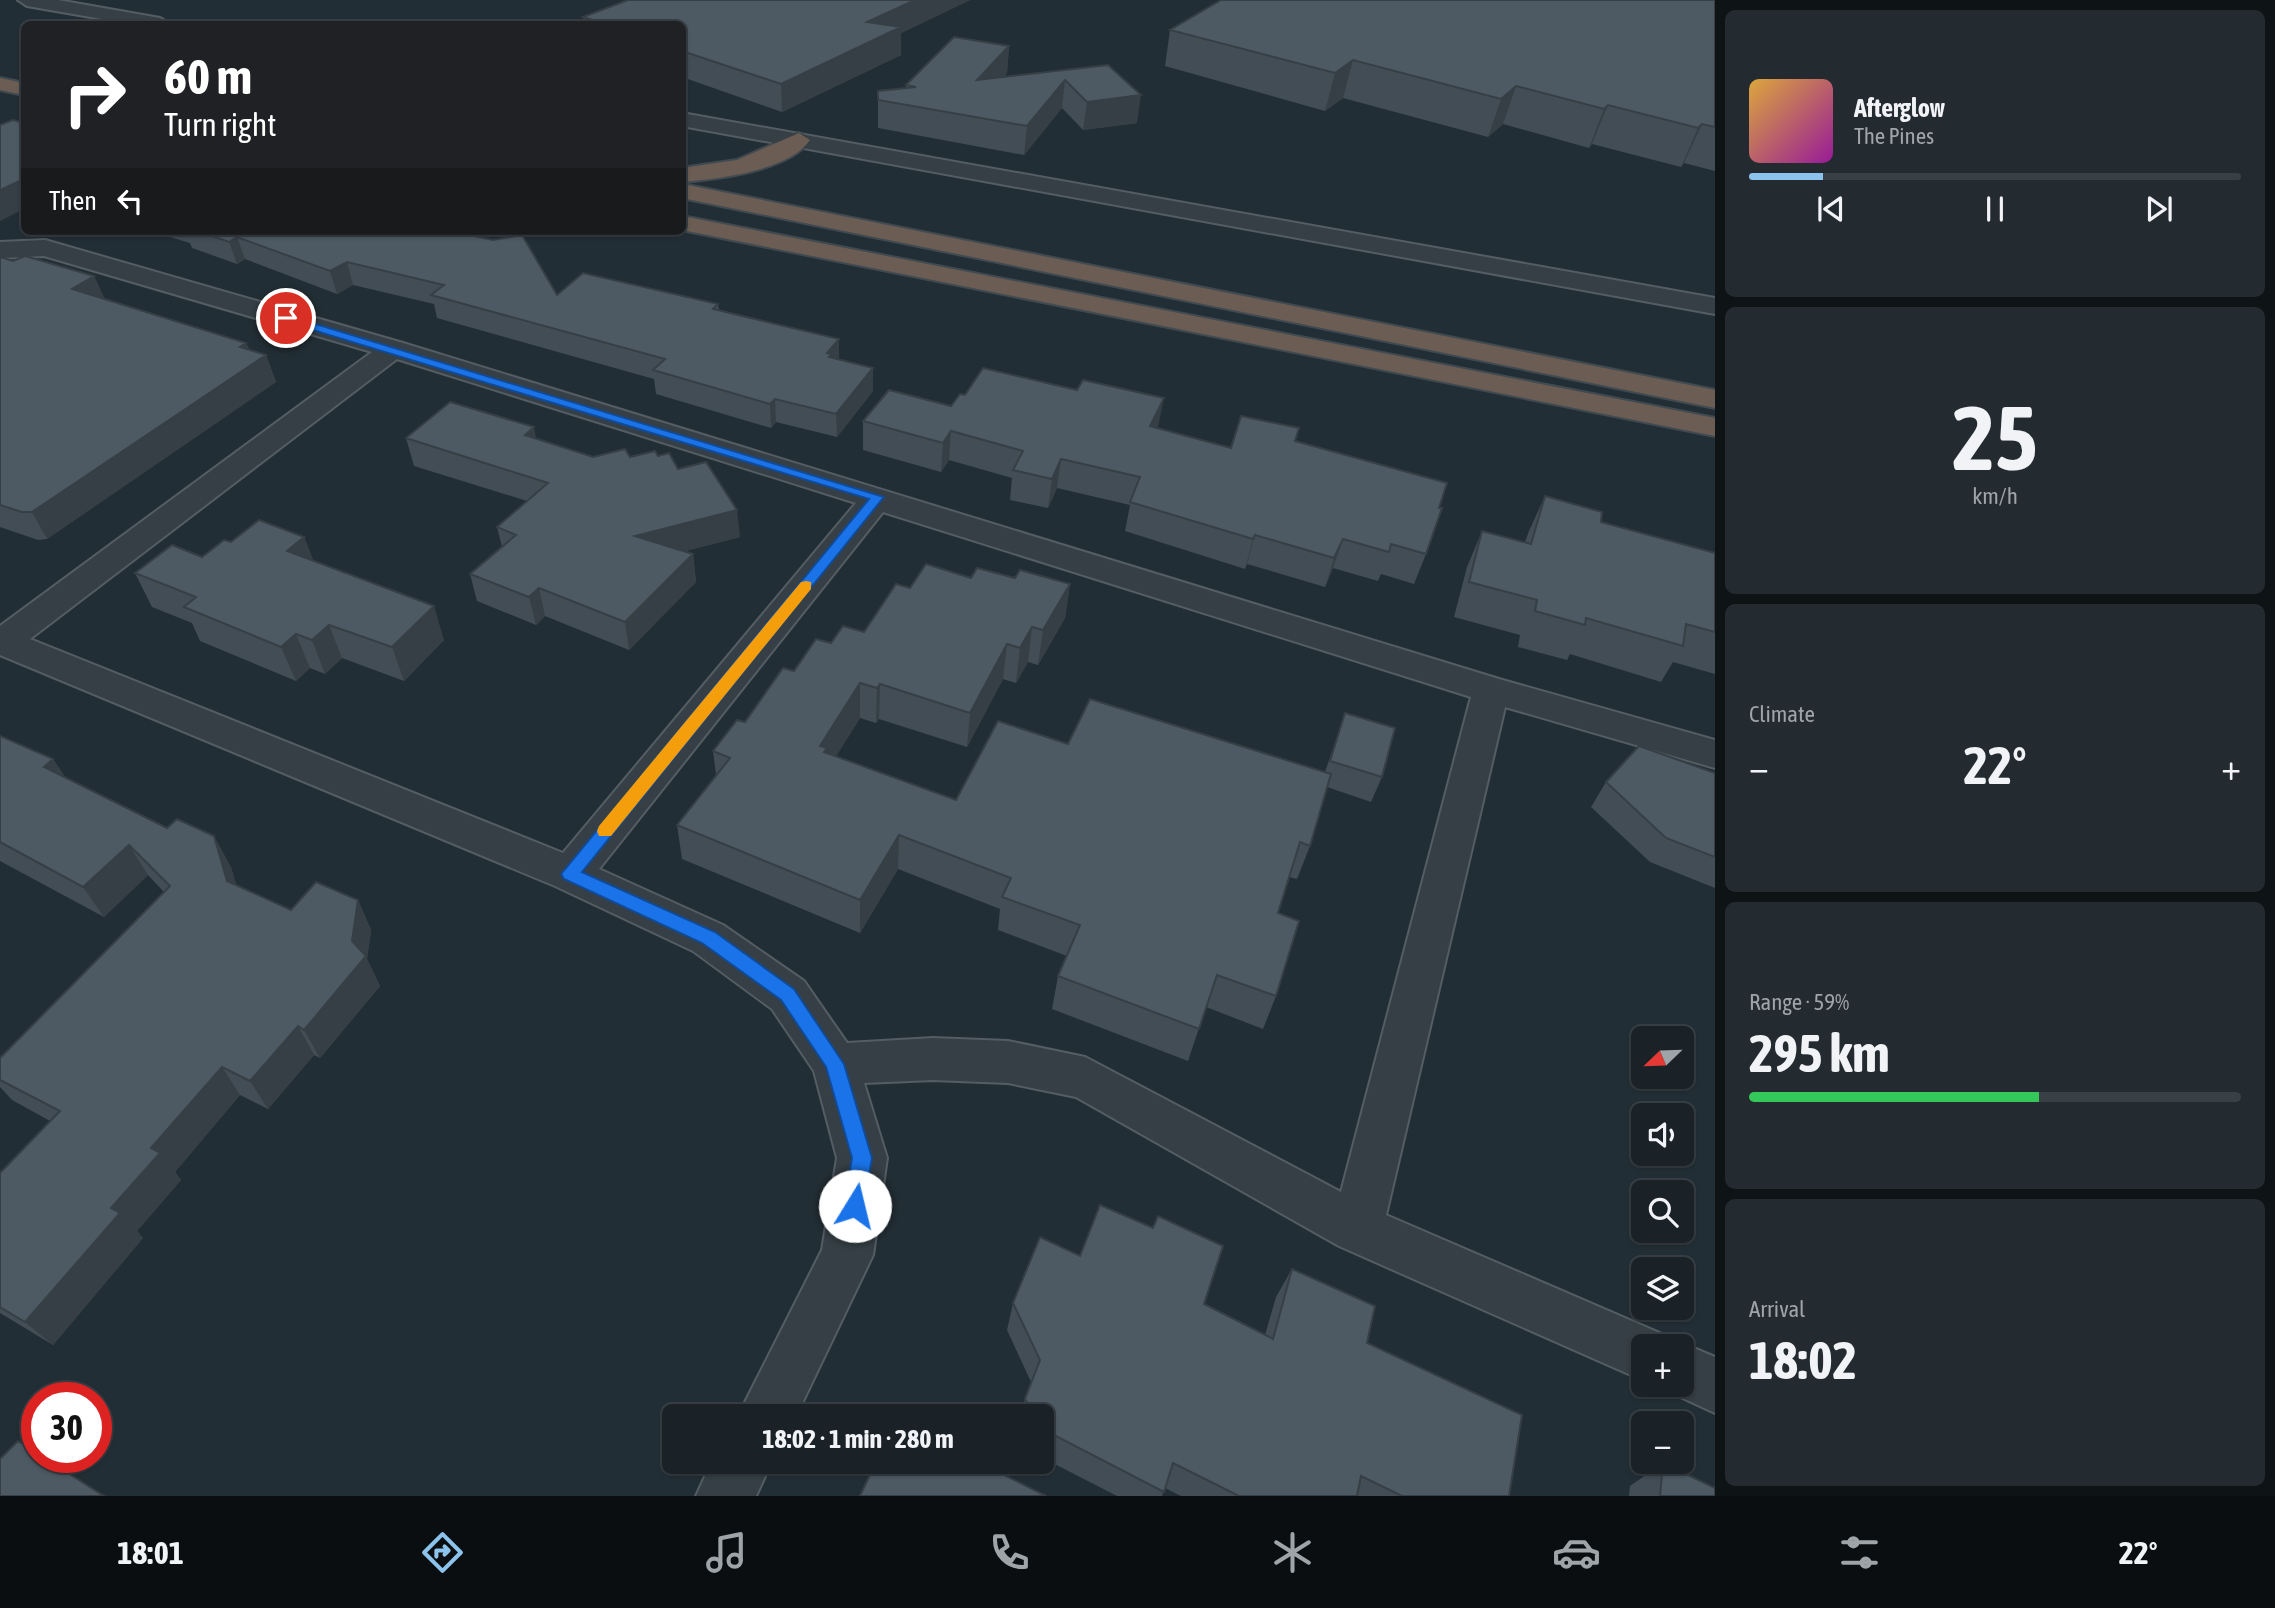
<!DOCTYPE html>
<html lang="en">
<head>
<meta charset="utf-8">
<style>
	:root { --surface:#1a2228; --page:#232a30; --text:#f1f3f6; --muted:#9fa4a8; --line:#383f45; --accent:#8bc3ec }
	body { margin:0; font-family:"Asap Condensed",sans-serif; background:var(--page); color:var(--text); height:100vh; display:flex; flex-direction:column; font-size:26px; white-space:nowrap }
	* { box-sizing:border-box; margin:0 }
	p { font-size:23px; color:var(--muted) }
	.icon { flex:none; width:38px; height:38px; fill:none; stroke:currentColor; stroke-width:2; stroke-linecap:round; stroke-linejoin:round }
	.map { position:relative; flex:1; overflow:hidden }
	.drawer { display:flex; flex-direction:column; gap:10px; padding:10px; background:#0e1316; width:560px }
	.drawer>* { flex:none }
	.guide { position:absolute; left:21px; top:21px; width:665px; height:214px; border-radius:10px; box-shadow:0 2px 5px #0004,0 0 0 2px var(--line); background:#202124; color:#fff; overflow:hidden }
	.needle { width:46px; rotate:247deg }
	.tools { position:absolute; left:1631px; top:1026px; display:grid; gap:14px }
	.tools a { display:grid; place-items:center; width:63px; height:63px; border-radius:10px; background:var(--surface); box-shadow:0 2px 5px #0004,0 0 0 2px var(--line); font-size:35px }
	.speed { position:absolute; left:21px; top:1382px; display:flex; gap:14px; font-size:35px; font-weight:700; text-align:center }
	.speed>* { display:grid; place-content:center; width:91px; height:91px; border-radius:50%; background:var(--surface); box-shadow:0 2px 5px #0004,0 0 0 2px var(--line); line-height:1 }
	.speed .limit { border:10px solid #d22; background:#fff; color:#111 }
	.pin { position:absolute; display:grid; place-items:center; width:60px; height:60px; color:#fff; margin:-30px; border:4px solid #fff; border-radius:50%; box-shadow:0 2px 7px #0007 }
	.me { position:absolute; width:77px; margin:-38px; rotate:9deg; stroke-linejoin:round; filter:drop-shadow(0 0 5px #0008) }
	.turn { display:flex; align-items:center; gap:24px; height:147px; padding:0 28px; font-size:32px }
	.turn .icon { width:91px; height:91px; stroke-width:2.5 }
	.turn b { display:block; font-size:49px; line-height:60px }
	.then { display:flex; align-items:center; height:66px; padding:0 28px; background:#0003; gap:14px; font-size:26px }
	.big { font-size:52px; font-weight:700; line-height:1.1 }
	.drawer .tile { flex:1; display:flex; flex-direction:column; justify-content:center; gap:10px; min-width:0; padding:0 24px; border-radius:10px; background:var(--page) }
	.drawer .dial { align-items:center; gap:0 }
	.dial b { font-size:91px; line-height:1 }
	.song { display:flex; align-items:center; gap:21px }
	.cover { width:84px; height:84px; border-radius:10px; background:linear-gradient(135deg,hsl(40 70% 55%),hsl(300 70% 35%)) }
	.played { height:7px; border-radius:4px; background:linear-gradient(90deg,var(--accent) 15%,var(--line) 15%) }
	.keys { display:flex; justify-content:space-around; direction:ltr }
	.heat { display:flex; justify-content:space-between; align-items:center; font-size:38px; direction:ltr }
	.charge { height:10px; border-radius:5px; background:linear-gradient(90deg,#34c759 59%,var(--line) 0) }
	.trip { position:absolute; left:662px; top:1404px; width:392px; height:70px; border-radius:10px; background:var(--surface); box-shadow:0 2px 5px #0004,0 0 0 2px var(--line); font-weight:700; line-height:70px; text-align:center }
	.dock { display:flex; height:112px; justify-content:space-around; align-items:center; background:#0a0e10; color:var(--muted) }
	.dock .icon { width:49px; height:49px }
	.dock .active { color:var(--accent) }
	.dock b { font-size:32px; color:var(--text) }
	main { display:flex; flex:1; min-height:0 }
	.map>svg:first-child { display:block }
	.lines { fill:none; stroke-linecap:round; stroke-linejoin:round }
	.street-casing { stroke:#535d63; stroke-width:4 }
	.highway-casing { stroke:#404a50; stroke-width:4 }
	.street { fill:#353f45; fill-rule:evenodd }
	.highway { fill:#6b5d53; fill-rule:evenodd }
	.wall { fill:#424d55 }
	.shaded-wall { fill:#363f45 }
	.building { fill:#4d5a63; stroke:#363f45; stroke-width:2 }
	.route { fill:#1a73e8; stroke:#114b97; stroke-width:2 }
	.slow { fill:#f59e0b }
</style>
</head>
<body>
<main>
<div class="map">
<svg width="1715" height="1496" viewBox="0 0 1715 1496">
	<rect width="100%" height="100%" fill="#222e35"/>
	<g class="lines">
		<defs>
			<path id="street" d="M 18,0 L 58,0 L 160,18 L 170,24 L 131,24 L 27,6 Z
				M 682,113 L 1715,298 L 1715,314 L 682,126 Z
				M 45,240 L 403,343 L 1499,679 L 1715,740 L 1715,768 L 1505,707 L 1386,1215 L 1662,1334 L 1667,1346 L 1643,1346 L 1643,1380 L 1624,1372 L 1339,1246 L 1076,1097 L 1008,1083 L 933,1080 L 864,1083 L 887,1158 L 873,1255 L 796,1416 L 738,1416 L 822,1250 L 837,1158 L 814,1071 L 772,1009 L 693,951 L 555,886 L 0,655 L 0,626 L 372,352 L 44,256 L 0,258 L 0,242 ZM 397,359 L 856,503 L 563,853 L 30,639 ZM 883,512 L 1471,697 L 1341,1192 L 1085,1057 L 1008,1041 L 933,1038 L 847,1043 L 804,981 L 723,925 L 599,869 Z
				M 1682,1343 L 1715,1357 L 1715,1413 L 1663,1389 L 1660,1384 L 1682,1384 L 1682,1346 L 1674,1346 Z
				M 712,1461 L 772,1461 L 756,1496 L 696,1496 Z"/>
			<path id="highway" d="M 0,78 L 24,83 L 24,95 L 0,90 Z
				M 799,133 L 810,140 C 789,171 717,179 682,182 L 682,168 L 737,160 Z
				M 682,184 L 1715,390 L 1715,408 L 682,198 Z
				M 682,216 L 1715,418 L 1715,436 L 682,230 Z"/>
		</defs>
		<!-- street casing -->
		<use href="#street" class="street-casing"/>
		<!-- highway casing -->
		<use href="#highway" class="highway-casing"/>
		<!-- street -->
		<use href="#street" class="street"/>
		<!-- highway -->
		<use href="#highway" class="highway"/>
	</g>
	<!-- wall -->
	<path class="wall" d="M 628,0 L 970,0 L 901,33 L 901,55 L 782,112 L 682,77 L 682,24 L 584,24 L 583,17 Z
		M 1715,0 L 1715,171 L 1684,163 L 1681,167 L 1592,144 L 1589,148 L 1503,124 L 1488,137 L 1343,98 L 1325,111 L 1165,66 L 1170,30 Z
		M 1009,46 L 1007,73 L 1003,77 L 1108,65 L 1137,123 L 1083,130 L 1062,108 L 1024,155 L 878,128 L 878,91 L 906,88 L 906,85 Z
		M 150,231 L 451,231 L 557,295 L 718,304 L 719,310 L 839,339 L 839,360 L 873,368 L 873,391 L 837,437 L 776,422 L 771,428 L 656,394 L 654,379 L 437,318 L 434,304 L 353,285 L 337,294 L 245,259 L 237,264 L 192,248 L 190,243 Z
		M 0,257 L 13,261 L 94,276 L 104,298 L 246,343 L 249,349 L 266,355 L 276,382 L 47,539 L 38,540 L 0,527 Z
		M 951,406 L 1158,428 L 1231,448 L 1295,441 L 1426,554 L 1414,584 L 1381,574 L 1378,581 L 1333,568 L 1325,587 L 1247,564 L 1245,569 L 1125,531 L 1130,505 L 1057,488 L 1048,508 L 1010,500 L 1012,478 L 949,460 L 941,472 L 863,450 L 863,421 Z
		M 406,438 L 536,439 L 593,457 L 658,456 L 678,469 L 740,537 L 685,551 L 693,554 L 696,582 L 629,650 L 545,616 L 536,625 L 477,601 L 470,574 L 502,547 L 497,527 L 527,501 L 414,466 Z
		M 1545,496 L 1601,522 L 1715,553 L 1715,674 L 1673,662 L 1661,682 L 1570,654 L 1567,660 L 1518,647 L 1520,635 L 1454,617 L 1467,567 L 1482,531 L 1525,542 L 1529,531 Z
		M 304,537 L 313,560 L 444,640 L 404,681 L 342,658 L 325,674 L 310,668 L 296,681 L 200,641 L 192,623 L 152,607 L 135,573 L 202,557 L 231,542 Z
		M 971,578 L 1015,578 L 1070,584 L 1065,618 L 1038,665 L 1028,662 L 1016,683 L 1003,679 L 967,747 L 879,719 L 876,723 L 860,718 L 836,756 L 956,800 L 1068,744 L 1325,772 L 1345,713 L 1382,777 L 1371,802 L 1327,787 L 1310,846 L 1297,879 L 1289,877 L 1278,913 L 1276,996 L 1263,1029 L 1206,1007 L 1188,1061 L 1052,1009 L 1058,976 L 1067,956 L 998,930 L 1000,909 L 898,869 L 860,933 L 682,859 L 677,825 L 716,775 L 713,751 L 745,722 L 794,671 L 831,643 L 864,632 L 910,588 Z
		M 0,736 L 53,759 L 65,777 L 231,867 L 236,885 L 291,910 L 358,900 L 371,930 L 367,959 L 380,986 L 320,1058 L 314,1055 L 268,1109 L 240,1095 L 175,1172 L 181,1180 L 137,1231 L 143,1238 L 53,1345 L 0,1313 L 0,1173 L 50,1121 L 12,1100 L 0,1087 L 0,1058 L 164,892 L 148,875 L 104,917 L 0,861 Z
		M 1715,773 L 1715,888 L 1650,862 L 1591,807 L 1606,782 Z
		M 1080,1256 L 1204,1304 L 1265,1335 L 1276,1297 L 1292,1269 L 1367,1343 L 1509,1496 L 1181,1496 L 1165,1488 L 1162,1496 L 1117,1496 L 1041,1457 L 1041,1416 L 1020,1416 L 1025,1399 L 1031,1382 L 1007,1330 L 1013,1303 Z
		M 1663,1463 L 1715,1496 L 1629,1496 L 1630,1486 Z"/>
	<!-- shaded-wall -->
	<path class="shaded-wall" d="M 915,0 L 970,0 L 901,33 L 901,55 L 782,112 L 781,84 L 867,22 Z
		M 1009,46 L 1007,73 L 975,107 L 977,80 Z
		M 1353,60 L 1343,98 L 1325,111 L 1335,73 Z
		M 1065,80 L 1062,108 L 1024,155 L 1027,126 Z
		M 1516,86 L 1503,124 L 1488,137 L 1501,99 Z
		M 1141,95 L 1137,123 L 1083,130 L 1087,102 Z
		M 1608,105 L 1592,144 L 1589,148 L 1604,109 Z
		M 1702,124 L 1684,163 L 1681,167 L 1698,128 Z
		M 24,179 L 24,209 L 0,221 L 0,190 Z
		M 237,237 L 245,259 L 237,264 L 229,242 Z
		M 347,262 L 353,285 L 337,294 L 330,271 Z
		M 94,276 L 106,302 L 72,289 Z
		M 839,339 L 839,362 L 832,370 L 827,353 Z
		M 246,343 L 254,363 L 266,355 L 276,382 L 47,539 L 32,512 L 240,347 Z
		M 873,368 L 873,391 L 837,437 L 836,414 Z
		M 1164,398 L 1158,427 L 1144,455 L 1150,426 Z
		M 775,399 L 776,422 L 771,428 L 770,404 Z
		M 534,427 L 539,454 L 525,435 Z
		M 951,431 L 949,460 L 941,472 L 943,443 Z
		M 1061,459 L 1057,488 L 1048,508 L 1052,479 Z
		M 737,510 L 740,537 L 640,563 L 635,536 Z
		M 1255,535 L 1247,564 L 1245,569 L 1253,539 Z
		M 304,537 L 317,570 L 287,551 Z
		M 1343,539 L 1333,568 L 1325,587 L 1334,558 Z
		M 693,554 L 696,582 L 629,650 L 625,622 Z
		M 1070,584 L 1065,618 L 1038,665 L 1043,630 Z
		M 539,588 L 545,616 L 536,625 L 529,597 Z
		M 434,606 L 444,640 L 404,681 L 392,647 Z
		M 329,625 L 342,658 L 325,674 L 312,640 Z
		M 1032,627 L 1028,662 L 1016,683 L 1020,648 Z
		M 296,634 L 310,668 L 296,681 L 281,647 Z
		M 1007,644 L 1003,679 L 967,747 L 970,713 Z
		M 860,683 L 860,718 L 827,771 L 820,746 Z
		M 880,684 L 879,719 L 876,723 L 877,688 Z
		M 53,759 L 73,790 L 44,767 Z
		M 899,835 L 898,869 L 860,933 L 860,900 Z
		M 214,836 L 231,867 L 244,911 L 227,881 Z
		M 129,845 L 148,875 L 104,917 L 83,887 Z
		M 358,900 L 371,930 L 367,959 L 380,986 L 320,1058 L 304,1030 L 352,941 Z
		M 298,1026 L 314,1055 L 268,1109 L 250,1081 Z
		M 222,1067 L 240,1095 L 175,1172 L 181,1180 L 137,1231 L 143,1238 L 53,1345 L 25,1322 L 111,1208 L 151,1148 Z"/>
	<!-- building -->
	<path class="building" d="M 628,0 L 915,0 L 867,22 L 901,27 L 781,84 L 682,51 L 682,24 L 605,24 L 583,17 Z
		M 1221,0 L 1715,0 L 1715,127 L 1702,124 L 1698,128 L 1608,105 L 1604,109 L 1516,86 L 1501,99 L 1353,60 L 1335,73 L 1170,30 Z
		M 954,37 L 1009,46 L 977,80 L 1108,65 L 1141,95 L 1087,102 L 1065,80 L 1027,126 L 878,100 L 878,91 L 916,87 L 906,85 Z
		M 13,120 L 24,123 L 24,179 L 0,190 L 0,125 Z
		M 198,231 L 451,231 L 493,240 L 522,235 L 557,295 L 583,273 L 718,304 L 713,309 L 839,339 L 827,353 L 832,354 L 829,357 L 873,368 L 836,414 L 775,399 L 770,404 L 653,370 L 665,359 L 431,295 L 444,285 L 347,262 L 330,271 L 237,237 L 229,242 Z
		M 25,256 L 94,276 L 72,289 L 246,343 L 240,347 L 266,355 L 32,512 L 22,512 L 0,505 L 0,257 L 13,261 Z
		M 983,368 L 1077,390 L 1083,380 L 1164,398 L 1150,426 L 1231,448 L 1241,416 L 1299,428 L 1295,441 L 1447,483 L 1439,508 L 1442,508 L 1426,554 L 1391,544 L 1389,552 L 1343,539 L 1334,558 L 1255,535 L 1253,539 L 1130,502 L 1140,477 L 1061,459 L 1052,479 L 1013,470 L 1023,451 L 951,431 L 943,443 L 863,421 L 889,390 L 951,406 L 960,394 L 965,395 Z
		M 450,402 L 534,427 L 525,435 L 593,457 L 625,449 L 630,457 L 655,451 L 658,456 L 669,453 L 678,469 L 706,462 L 737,510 L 635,536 L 693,554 L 625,622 L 539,588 L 529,597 L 470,574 L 516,535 L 497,527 L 548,483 L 406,438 Z
		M 1545,496 L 1602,512 L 1601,522 L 1715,553 L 1715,632 L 1686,624 L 1683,646 L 1586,618 L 1585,625 L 1535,611 L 1537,600 L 1469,582 L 1482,531 L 1531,544 Z
		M 259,520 L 304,537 L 287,551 L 434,606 L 392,647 L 329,625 L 312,640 L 296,634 L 281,647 L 184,607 L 196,597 L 135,573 L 172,545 L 202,557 L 224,540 L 231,542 Z
		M 926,564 L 971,578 L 977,568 L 1015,578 L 1020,570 L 1070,584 L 1043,630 L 1032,627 L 1020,648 L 1007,644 L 970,713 L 880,684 L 877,688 L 860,683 L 820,746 L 827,748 L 824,752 L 956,800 L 998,721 L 1068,744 L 1090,699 L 1331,774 L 1310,846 L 1300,842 L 1278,913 L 1299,921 L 1276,996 L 1217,975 L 1199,1029 L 1058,976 L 1080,925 L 1002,897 L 1011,878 L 899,835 L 860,900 L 677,825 L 730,758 L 713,751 L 737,720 L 745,722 L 783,668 L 794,671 L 816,639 L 831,643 L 843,626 L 864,632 L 896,584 L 910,588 Z
		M 1345,713 L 1395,728 L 1382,777 L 1330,761 Z
		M 0,736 L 53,759 L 44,767 L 167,828 L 177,819 L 214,836 L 227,881 L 291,910 L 316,882 L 358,900 L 352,941 L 366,956 L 304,1030 L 298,1026 L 250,1081 L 222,1067 L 151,1148 L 160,1153 L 111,1208 L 120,1213 L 25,1322 L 0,1307 L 0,1173 L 60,1111 L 0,1080 L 0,1058 L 170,886 L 129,845 L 83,887 L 0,842 Z
		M 1639,746 L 1715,773 L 1715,857 L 1666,838 L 1606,782 Z
		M 1100,1205 L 1153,1228 L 1158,1216 L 1223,1246 L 1204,1304 L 1273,1339 L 1292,1269 L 1375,1306 L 1367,1343 L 1522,1415 L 1509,1496 L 1402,1496 L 1361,1476 L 1357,1496 L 1239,1496 L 1173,1463 L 1164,1492 L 1048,1432 L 1041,1423 L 1041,1416 L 1036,1416 L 1025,1399 L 1040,1360 L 1013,1303 L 1040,1237 L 1080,1256 Z
		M 18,1441 L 37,1453 L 37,1458 L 44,1458 L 104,1496 L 0,1496 L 0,1459 Z
		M 887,1461 L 976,1461 L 1046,1496 L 860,1496 L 874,1466 Z
		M 1663,1463 L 1715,1488 L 1715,1496 L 1660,1496 Z"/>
	<!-- route -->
	<path class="route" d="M 286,315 L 884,497 L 582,872 L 715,932 L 794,989 L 844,1064 L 872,1158 L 862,1214 L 855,1217 L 847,1214 L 844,1206 L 852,1158 L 826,1067 L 781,1000 L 702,943 L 564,879 L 561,874 L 869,499 L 283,321 L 281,318 Z"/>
	<!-- slow -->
	<path class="slow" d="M 806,581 L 811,582 L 811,589 L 611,836 L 599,836 L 597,831 L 599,826 L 801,582 Z"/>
</svg>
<div class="tools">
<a><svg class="needle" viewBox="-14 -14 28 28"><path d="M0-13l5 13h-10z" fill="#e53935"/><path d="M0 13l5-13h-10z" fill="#9fa4a8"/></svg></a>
<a><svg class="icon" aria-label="sound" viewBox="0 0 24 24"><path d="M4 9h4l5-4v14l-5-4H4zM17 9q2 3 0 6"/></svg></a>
<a><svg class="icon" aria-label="search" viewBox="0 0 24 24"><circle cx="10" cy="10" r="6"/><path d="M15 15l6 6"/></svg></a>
<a><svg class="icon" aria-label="layers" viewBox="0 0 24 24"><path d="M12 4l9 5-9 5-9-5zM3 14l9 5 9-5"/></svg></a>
<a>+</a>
<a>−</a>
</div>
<div class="speed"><div class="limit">30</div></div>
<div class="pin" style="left:286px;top:318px;background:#d93025"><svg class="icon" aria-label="arrive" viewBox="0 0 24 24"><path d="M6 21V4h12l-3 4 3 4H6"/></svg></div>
<svg class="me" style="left:855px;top:1206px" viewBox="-20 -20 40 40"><circle r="19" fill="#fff"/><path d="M0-13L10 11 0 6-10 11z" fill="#1a73e8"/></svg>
<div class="trip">18:02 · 1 min · 280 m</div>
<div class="guide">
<div class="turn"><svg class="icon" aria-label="right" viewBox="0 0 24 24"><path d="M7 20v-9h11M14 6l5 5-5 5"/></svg><div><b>60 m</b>Turn right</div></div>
<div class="then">Then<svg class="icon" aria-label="left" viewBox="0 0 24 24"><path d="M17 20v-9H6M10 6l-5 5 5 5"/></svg></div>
</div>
</div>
<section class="drawer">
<div class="tile">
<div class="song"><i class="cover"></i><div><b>Afterglow</b><p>The Pines</p></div></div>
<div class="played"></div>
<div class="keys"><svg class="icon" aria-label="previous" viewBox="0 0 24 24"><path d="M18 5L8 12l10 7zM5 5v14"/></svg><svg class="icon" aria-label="pause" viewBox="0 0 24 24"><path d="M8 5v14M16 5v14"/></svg><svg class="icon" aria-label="next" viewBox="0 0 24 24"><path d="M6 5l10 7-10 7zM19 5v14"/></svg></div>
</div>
<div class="tile dial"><b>25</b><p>km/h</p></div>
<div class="tile"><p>Climate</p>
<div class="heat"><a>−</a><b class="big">22°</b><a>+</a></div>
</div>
<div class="tile"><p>Range · 59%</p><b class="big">295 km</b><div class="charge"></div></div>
<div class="tile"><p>Arrival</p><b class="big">18:02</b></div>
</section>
</main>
<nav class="dock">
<b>18:01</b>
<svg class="icon active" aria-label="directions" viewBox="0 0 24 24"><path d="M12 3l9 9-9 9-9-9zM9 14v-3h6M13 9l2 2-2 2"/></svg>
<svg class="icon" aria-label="music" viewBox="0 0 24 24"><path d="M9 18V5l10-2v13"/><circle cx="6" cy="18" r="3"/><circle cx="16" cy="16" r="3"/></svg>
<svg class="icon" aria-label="phone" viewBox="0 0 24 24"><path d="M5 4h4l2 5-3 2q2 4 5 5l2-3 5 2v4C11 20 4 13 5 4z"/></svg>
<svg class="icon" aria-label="climate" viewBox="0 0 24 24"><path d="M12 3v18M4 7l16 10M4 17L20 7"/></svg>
<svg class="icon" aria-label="car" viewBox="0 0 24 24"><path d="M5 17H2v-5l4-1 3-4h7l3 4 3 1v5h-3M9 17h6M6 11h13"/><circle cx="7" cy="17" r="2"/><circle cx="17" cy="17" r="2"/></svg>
<svg class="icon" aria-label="filters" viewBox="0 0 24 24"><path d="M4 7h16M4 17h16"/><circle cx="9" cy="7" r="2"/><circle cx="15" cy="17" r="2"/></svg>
<b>22°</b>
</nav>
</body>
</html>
